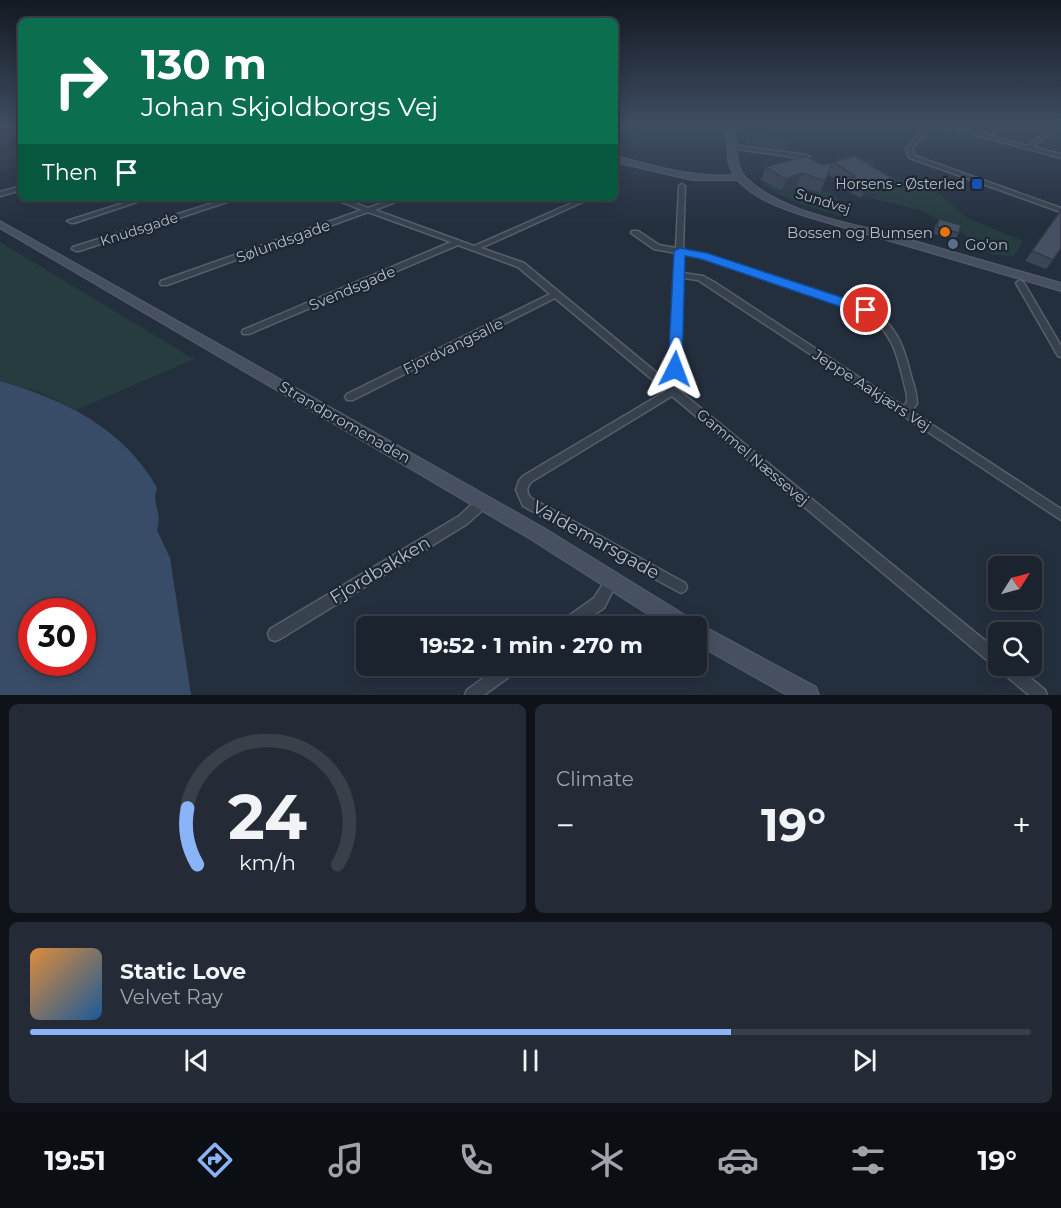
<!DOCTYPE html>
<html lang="en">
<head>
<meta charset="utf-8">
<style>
	:root { --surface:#1b232e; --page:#242b36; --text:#f1f3f6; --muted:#a0a4aa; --line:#39404a; --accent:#8ab4f8 }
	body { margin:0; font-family:Montserrat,sans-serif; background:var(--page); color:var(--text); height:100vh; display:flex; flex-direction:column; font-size:22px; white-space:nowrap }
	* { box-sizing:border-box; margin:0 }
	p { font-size:20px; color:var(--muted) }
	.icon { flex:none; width:33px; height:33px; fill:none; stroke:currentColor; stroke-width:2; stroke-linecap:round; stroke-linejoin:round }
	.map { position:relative; height:695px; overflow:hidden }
	.panel { display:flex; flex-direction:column; gap:9px; padding:9px; background:#0f1319; flex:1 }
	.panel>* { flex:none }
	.guide { position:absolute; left:18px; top:18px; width:600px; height:183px; border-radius:9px; box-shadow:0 3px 15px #0003,0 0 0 2px var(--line); background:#0b6e4f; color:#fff; overflow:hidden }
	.needle { width:39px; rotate:54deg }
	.fabs { position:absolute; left:988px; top:556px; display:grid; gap:12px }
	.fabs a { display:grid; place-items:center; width:54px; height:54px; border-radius:9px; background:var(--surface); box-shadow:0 3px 15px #0003,0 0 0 2px var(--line); font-size:30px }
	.speed { position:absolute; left:18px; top:598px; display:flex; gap:12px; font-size:30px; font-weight:700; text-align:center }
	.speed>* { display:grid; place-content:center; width:78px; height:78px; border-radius:50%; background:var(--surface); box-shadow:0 3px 15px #0003,0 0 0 2px var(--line); line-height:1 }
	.speed .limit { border:9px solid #d22; background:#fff; color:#111 }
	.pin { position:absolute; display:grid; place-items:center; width:51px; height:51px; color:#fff; margin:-26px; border:3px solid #fff; border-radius:50%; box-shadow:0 2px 6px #0007 }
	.me { position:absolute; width:66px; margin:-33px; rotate:3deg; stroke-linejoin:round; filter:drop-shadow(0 0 4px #0008) }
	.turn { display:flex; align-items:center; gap:21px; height:126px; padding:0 24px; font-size:27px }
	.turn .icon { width:78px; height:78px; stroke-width:2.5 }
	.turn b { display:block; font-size:42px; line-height:51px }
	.then { display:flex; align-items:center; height:57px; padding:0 24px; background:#0003; gap:12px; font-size:22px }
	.big { font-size:45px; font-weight:700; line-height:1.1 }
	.panel .tile { flex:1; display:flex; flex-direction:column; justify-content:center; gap:9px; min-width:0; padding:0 21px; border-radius:9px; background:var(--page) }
	.panel .dial { align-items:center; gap:0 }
	.dial svg { height:156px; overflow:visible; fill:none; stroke:var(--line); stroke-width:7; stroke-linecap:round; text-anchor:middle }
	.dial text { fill:var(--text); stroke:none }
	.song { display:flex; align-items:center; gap:18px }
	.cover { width:72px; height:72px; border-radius:9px; background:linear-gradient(135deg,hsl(30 70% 55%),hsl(210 70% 35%)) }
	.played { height:6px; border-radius:3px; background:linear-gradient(90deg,var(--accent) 70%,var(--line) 70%) }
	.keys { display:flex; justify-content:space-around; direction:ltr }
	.heat { display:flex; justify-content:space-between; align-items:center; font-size:33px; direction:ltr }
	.panel .tiles { flex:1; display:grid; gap:9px; grid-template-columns:1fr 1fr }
	.tile:last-child { grid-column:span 2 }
	.trip { position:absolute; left:356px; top:616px; width:351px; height:60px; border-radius:9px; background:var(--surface); box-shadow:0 3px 15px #0003,0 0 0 2px var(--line); font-weight:700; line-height:60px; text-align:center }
	.dock { display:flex; height:96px; justify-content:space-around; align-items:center; background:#0b0e12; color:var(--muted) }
	.dock .icon { width:42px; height:42px }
	.dock .current { color:var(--accent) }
	.dock b { font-size:27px; color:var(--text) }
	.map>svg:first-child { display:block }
	.medical { fill:#32303f }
	.green { fill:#263c3f }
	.water { fill:#394c67; fill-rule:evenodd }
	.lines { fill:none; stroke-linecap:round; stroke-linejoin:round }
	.street-casing { stroke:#565f6c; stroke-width:3 }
	.secondary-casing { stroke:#565f6c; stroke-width:2 }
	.street { fill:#38414e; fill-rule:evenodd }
	.secondary { fill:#465061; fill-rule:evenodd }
	.wall { fill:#3b4654 }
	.shaded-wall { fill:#303945 }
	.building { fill:#455162; stroke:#303945; stroke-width:1.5 }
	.route { fill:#1a73e8; stroke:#114b97; stroke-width:1.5 }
	.transit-dot { fill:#1a4fb4; stroke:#1d2633; stroke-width:2 }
	.food-dot { fill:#e8710a; stroke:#1d2633; stroke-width:2 }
	.service-dot { fill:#5c6f8a; stroke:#1d2633; stroke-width:2 }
	.labels { text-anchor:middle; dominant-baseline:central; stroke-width:4.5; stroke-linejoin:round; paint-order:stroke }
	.far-poi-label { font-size:14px; fill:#b4bcc9; stroke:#1d2633; text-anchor:end }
	.far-street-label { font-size:14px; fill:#b4bcc9; stroke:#1d2633 }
	.poi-label { font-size:15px; fill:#b4bcc9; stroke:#1d2633; text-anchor:end }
	.street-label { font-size:15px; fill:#b4bcc9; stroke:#1d2633 }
	.near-street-label { font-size:18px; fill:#b4bcc9; stroke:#1d2633 }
</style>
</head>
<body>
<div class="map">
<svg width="1061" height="695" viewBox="0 0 1061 695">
	<rect width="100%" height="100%" fill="#242f3e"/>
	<!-- medical -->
	<path class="medical" d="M 21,126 L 21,166 L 0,171 L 0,126 Z"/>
	<!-- green -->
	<path class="green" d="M 745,133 L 789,137 L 788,150 L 746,144 Z
		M 854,154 L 875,162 L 870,167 L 873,170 L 940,194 L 966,217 L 1023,241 L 1014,256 L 993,255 L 957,229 L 920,210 L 870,198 L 869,200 L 865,199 L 880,192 L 889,191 L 835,159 Z
		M 766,183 L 782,191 L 797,186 L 820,193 L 821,190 L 834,194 L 840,202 L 799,189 L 794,198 L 845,212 L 851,211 L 847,218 C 818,210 787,201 762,184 Z
		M 0,242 L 194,359 L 76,410 L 42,393 L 0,381 Z"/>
	<!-- water -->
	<path class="water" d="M 0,381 C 63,399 124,428 157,488 C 151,506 163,511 157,530 L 170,558 L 191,695 L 0,695 ZM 32,612 L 82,612 L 82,663 L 32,663 Z"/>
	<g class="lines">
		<defs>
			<path id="street" d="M 926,126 L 931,126 L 912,149 L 915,156 L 1061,208 L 1061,212 L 910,158 L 906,149 Z
				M 943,126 L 954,126 L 1028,146 L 1054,126 L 1060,126 L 1033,147 L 1061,154 L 1061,158 Z
				M 732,145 L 807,155 L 810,157 L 807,159 L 730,148 L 729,147 Z
				M 682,184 L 685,186 L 683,250 L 706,254 L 869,308 C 896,324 904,346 911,376 C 914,385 917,394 917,404 L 911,411 L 1061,509 L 1061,520 L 698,280 L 683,278 L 680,372 L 670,383 L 999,652 L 999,666 L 1016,666 L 1045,690 L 1047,695 L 1029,695 L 1000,671 L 999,668 L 994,666 L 672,396 L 531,482 C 526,488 526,493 531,498 L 685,583 L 687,587 L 685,591 L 681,593 L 677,591 L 523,506 L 516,490 L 519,481 L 523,476 L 666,391 L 555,298 L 353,400 L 347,400 L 345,397 L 347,394 L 550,294 L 518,267 L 458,245 L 249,334 L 243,334 L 242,332 L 243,330 L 451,242 L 368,212 L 167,285 L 161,285 L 160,283 L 161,281 L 362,210 L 332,198 L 341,198 L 368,208 L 396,198 L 405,198 L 375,210 L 474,246 L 583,198 L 586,200 L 585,201 L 481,248 L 524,263 L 663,378 L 670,371 L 676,253 L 654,249 L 631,233 L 632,231 L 638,231 L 659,245 L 676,248 L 679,186 ZM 683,254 L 701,258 L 863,312 C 896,333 898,360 907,395 L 907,402 L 903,406 L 714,282 L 703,276 L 683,273 Z
				M 21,186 L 21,190 L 0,196 L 0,192 Z
				M 139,198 L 149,198 L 74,223 L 71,223 L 67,221 Z
				M 229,198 L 239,198 L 79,251 L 76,251 L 72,249 L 73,247 Z
				M 1020,280 L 1024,283 L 1061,346 L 1061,357 L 1058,356 L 1016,283 Z
				M 483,497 L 487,498 L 489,502 L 487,506 L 467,524 L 280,639 L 275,641 L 270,639 L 268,634 L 270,629 L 459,516 L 479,498 Z
				M 612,574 L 616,576 L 618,580 L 604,608 L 576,627 L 558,627 L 560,622 L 594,598 L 608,576 Z
				M 500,666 L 519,666 L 517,671 L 484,695 L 465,695 L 467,690 Z"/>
			<path id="secondary" d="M 726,126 L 734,126 C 738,143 733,165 746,178 C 779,211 846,222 890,234 C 947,250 1004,267 1061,283 L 1061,291 L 805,216 C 780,208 756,199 737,180 L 692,180 L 615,162 L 615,156 C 654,166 692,178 733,175 L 728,160 Z
				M 0,221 L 544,528 L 693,620 L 695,624 L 703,626 L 816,687 L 819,695 L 787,695 L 696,644 L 696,627 L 668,627 L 532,540 L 0,228 Z"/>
		</defs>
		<!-- street casing -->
		<use href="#street" class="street-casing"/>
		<!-- secondary casing -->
		<use href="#secondary" class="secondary-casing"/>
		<!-- street -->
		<use href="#street" class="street"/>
		<!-- secondary -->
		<use href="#secondary" class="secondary"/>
	</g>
	<!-- wall -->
	<path class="wall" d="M 833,162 L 892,178 L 886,190 L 860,198 L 846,190 L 848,187 L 828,174 Z
		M 822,165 L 825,181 L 820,193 L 797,186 L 782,191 L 761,180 L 765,167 Z
		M 1061,210 L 1053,260 L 1046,269 L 1025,261 Z
		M 939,219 L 959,233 L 955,240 L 934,234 L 935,226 Z"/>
	<!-- shaded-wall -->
	<path class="shaded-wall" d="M 802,173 L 797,186 L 782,191 L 786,179 Z
		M 892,178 L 886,190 L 860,198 L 866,186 Z"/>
	<!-- building -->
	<path class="building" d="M 806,156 L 822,165 L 832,163 L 825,181 L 802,173 L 786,179 L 765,167 Z
		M 855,156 L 892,178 L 866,186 L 852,177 L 855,176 L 833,162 Z
		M 1061,210 L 1061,248 L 1053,260 L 1032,251 Z
		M 939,219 L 961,225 L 959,233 L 937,227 Z"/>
	<!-- sky -->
	<linearGradient id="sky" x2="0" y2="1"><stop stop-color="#141a22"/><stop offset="0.56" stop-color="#3f4d63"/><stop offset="1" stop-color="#3f4d63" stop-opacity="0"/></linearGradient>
	<rect width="1061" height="224" fill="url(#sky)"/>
	<!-- route -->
	<path class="route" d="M 680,248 L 707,253 L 871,307 L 873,310 L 871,314 L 862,314 L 701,259 L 685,256 L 682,369 L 680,373 L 670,373 L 668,369 L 674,251 Z"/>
	<!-- markers -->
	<rect class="transit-dot" x="971" y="178" width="12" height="12" rx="3"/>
	<circle class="food-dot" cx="945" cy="232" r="6"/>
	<circle class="service-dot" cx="953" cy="244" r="6"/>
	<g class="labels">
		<!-- far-poi labels -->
		<g class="far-poi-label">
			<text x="965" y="184">Horsens - Østerled</text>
		</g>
		<!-- far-street labels -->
		<g class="far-street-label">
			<text transform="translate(823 201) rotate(17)">Sundvej</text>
			<text transform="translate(139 229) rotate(-18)">Knudsgade</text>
		</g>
		<!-- poi labels -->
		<g class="poi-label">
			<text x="933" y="232">Bossen og Bumsen</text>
			<text x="965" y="244" text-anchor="start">Go'on</text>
		</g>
		<!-- street labels -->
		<g class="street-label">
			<text transform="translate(283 241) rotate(-20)">Sølundsgade</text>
			<text transform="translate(352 288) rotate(-23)">Svendsgade</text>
			<text transform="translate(453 346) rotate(-26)">Fjordvangsalle</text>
			<text transform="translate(872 390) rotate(33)">Jeppe Aakjærs Vej</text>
			<text transform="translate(345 422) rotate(30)">Strandpromenaden</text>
			<text transform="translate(753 457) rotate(40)">Gammel Næssevej</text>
		</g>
		<!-- near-street labels -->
		<g class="near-street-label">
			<text transform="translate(596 540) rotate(29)">Valdemarsgade</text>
			<text transform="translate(380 570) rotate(-31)">Fjordbakken</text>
		</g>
	</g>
</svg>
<div class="fabs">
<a><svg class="needle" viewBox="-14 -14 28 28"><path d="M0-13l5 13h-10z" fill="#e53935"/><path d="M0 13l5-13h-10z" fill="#a0a4aa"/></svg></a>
<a><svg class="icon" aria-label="search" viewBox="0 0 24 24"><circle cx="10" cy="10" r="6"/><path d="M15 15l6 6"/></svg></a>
</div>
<div class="speed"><div class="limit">30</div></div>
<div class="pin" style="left:866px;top:310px;background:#d93025"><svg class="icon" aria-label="arrive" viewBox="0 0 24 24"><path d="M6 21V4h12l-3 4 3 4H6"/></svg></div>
<svg class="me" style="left:675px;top:369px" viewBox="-20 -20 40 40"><path d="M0-17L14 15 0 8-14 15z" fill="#1a73e8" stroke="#fff" stroke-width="4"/></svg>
<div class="trip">19:52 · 1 min · 270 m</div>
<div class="guide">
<div class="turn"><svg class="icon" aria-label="right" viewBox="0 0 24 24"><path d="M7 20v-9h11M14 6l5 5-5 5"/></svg><div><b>130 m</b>Johan Skjoldborgs Vej</div></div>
<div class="then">Then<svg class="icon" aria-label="arrive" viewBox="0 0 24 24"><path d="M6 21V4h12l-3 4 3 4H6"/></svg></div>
</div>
</div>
<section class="panel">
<div class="tiles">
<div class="tile dial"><svg viewBox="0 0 100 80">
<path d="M14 69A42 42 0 1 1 86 69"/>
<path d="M14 69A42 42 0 0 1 9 40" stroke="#8ab4f8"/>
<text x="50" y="56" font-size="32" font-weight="700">24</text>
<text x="50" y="72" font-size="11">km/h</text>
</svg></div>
<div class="tile"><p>Climate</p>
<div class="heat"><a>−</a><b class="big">19°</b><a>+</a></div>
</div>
<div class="tile">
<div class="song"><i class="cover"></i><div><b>Static Love</b><p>Velvet Ray</p></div></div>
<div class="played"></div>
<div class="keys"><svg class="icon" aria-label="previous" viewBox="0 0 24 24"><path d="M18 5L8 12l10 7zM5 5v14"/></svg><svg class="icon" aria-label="pause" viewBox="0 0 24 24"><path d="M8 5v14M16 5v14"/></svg><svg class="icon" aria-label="next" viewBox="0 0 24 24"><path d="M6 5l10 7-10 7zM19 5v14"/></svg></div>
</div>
</div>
</section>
<nav class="dock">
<b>19:51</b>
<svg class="icon current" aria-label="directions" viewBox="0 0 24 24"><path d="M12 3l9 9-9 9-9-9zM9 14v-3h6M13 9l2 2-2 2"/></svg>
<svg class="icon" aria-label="music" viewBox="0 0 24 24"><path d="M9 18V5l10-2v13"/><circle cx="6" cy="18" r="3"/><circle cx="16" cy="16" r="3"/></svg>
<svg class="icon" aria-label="phone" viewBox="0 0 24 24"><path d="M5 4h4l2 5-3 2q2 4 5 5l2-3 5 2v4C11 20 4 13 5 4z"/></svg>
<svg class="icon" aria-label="climate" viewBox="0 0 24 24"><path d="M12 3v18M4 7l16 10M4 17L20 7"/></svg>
<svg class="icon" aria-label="car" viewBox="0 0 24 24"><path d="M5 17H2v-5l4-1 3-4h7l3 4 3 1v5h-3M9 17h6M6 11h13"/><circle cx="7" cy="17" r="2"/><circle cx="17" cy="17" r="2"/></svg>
<svg class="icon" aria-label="filters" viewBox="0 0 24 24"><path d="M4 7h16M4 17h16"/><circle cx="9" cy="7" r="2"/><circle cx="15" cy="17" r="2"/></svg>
<b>19°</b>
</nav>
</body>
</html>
